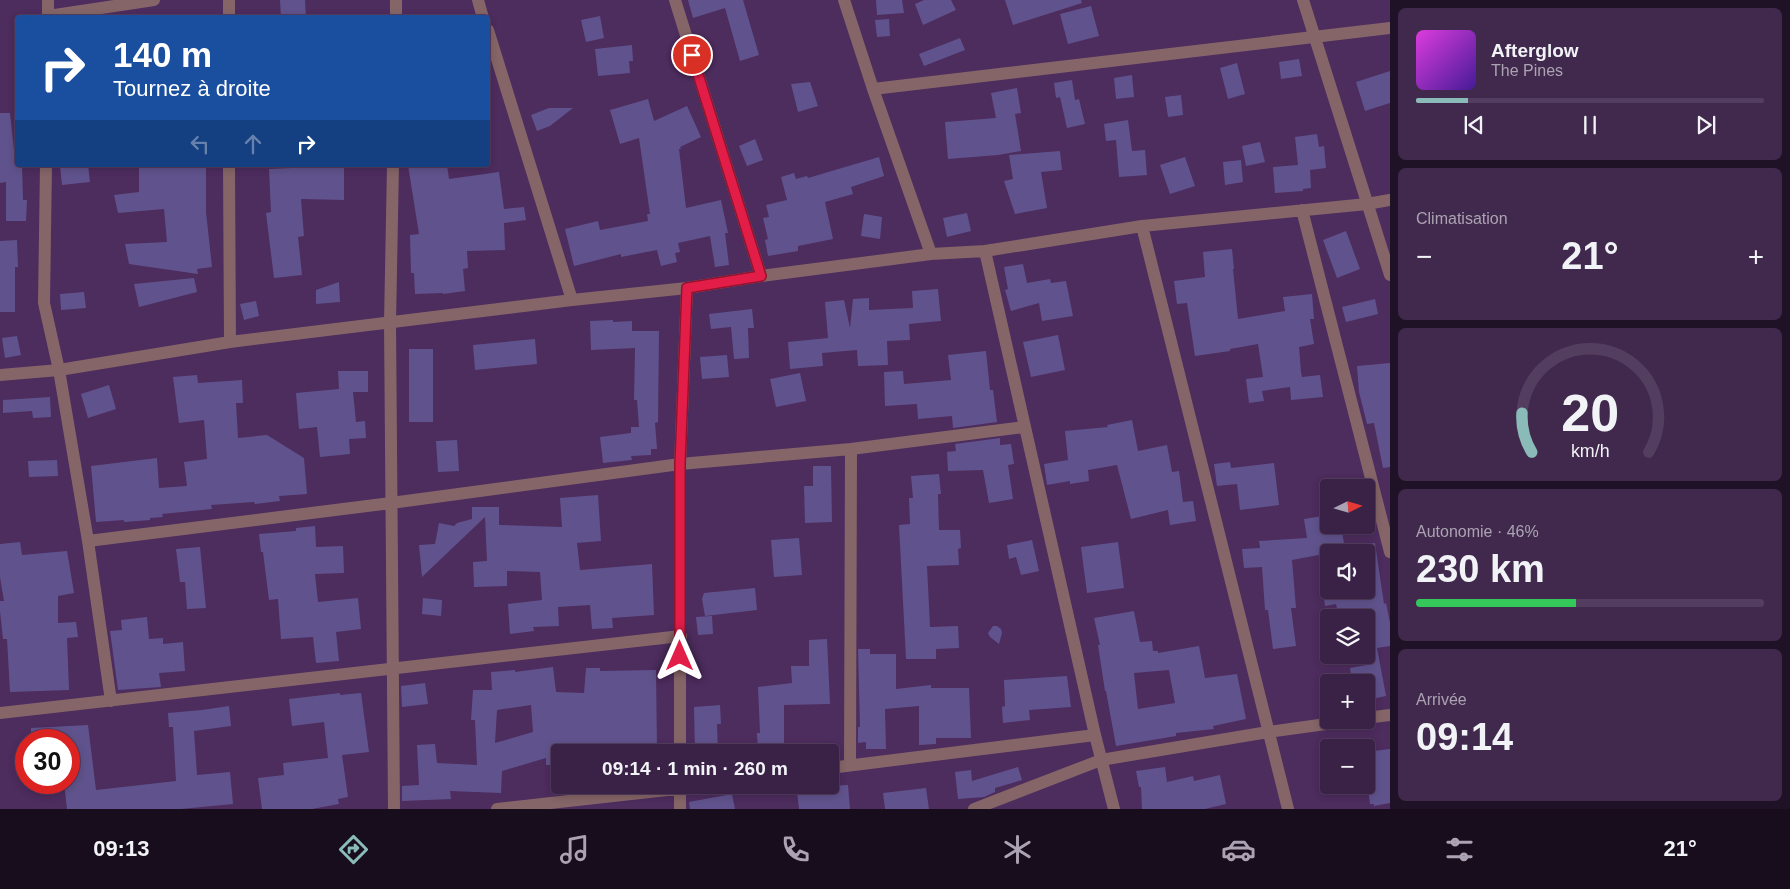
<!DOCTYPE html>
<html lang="fr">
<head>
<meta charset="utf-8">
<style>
	:root { --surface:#3a2146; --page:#41294d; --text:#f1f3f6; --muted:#aba3b3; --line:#543e5f; --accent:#8bbbb9 }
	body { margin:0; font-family:Arial,sans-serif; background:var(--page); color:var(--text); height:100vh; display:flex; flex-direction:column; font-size:19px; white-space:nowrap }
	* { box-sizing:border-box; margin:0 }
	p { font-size:16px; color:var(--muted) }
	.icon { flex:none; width:28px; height:28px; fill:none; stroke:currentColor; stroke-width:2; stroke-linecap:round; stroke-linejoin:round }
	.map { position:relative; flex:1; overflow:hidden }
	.drawer { display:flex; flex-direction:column; gap:8px; padding:8px; background:#201226; width:400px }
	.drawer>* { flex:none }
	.banner { position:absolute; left:15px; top:15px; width:475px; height:152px; border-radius:5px; box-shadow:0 2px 8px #0003,0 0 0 1px var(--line); background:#1a4fa0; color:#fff; overflow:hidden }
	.needle { width:32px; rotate:85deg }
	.controls { position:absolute; left:1320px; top:479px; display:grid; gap:10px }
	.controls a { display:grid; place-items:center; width:55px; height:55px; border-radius:5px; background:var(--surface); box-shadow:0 2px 8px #0003,0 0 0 1px var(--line); font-size:25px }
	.speed { position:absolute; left:15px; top:729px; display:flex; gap:10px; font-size:25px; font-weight:700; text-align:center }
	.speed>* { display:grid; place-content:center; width:65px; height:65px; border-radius:50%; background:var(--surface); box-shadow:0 2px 8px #0003,0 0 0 1px var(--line); line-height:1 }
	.speed .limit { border:8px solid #d22; background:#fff; color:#111 }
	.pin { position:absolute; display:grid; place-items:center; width:42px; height:42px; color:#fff; margin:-21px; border:2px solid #fff; border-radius:50%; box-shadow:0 1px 5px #0007 }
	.me { position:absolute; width:55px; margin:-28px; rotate:0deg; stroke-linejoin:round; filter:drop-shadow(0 0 4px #0008) }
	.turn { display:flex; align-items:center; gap:18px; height:105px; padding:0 15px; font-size:22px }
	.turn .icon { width:65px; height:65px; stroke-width:2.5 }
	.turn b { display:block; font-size:35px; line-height:42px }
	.lanes { display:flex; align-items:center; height:48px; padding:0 15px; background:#0003; justify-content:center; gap:25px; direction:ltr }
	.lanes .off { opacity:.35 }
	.big { font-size:38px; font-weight:800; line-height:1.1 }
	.drawer .tile { flex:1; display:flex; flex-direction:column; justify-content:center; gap:8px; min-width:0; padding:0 18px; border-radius:8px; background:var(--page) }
	.drawer .dial { align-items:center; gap:0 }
	.dial svg { height:130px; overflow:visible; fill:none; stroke:var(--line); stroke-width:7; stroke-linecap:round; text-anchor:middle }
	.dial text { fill:var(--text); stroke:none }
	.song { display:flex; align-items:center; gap:15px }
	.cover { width:60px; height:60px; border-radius:8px; background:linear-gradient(135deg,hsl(300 70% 55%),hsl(260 70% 35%)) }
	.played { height:5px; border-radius:2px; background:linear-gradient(90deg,var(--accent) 15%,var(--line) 15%) }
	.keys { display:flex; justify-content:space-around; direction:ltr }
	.heat { display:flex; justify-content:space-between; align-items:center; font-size:28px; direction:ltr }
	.charge { height:8px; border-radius:4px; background:linear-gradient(90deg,#34c759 46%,var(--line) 0) }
	.trip { position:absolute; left:551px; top:744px; width:288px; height:50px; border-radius:5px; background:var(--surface); box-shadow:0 2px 8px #0003,0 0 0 1px var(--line); font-weight:800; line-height:50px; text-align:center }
	.menu { display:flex; height:80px; justify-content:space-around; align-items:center; background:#170d1c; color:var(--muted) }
	.menu .icon { width:35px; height:35px }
	.menu .current { color:var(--accent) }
	.menu b { font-size:22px; color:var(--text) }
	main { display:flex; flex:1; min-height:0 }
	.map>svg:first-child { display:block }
	.building { fill:#60538d; fill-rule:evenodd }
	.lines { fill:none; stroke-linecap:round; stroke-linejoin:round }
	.street { stroke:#856568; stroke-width:12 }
	.route-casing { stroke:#92132f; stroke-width:12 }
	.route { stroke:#e11d48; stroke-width:9 }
</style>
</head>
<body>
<main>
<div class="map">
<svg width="1390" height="809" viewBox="0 0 1390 809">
	<rect width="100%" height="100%" fill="#4d2c5e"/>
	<!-- building -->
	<path class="building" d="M 280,0 L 305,0 L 306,18 L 281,18 Z
		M 688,0 L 743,0 L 759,55 L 740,61 L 725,8 L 693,18 Z
		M 876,0 L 902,0 L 904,13 L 877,15 Z
		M 924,0 L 951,0 L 956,10 L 923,25 L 915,4 Z
		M 1005,0 L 1081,0 L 1082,3 L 1013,25 Z
		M 1091,6 L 1099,36 L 1068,44 L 1060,14 Z
		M 600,16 L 604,38 L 586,42 L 581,20 Z
		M 889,19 L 890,36 L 877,37 L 875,20 Z
		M 960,38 L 965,50 L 924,66 L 919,54 Z
		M 632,45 L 633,61 L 629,61 L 630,73 L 598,76 L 595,49 Z
		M 1299,59 L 1302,76 L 1281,79 L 1279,62 Z
		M 1237,63 L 1245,94 L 1228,99 L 1220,68 Z
		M 1390,71 L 1390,103 L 1365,111 L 1356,82 Z
		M 1132,75 L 1134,97 L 1116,99 L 1114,78 Z
		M 1072,80 L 1075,100 L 1079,99 L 1085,124 L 1067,128 L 1060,97 L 1056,98 L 1054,83 Z
		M 810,82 L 818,106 L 798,112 L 791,84 Z
		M 1017,88 L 1021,113 L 1015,114 L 1021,151 L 998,155 L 948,159 L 945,122 L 996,118 L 991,93 Z
		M 1181,95 L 1183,115 L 1168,117 L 1165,97 Z
		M 648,99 L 654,121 L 687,106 L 701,137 L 680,147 L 681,149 L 679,149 L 686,208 L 721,200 L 728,233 L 725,233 L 729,265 L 715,267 L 710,236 L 678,243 L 680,252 L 675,253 L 677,262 L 661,266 L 657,250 L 621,257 L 621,254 L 574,266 L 565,229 L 598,221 L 600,230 L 648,221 L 647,214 L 650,214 L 639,138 L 620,144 L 610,110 Z
		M 549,108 L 573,108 L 550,126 L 537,131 L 531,115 Z
		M 0,113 L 10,113 L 14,150 L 18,150 L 18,165 L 22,165 L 23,200 L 27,200 L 26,221 L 6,221 L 6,182 L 0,183 Z
		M 1128,120 L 1132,151 L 1145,150 L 1147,175 L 1119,177 L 1116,140 L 1106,141 L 1104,124 Z
		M 1317,134 L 1319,147 L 1324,146 L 1326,168 L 1310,170 L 1311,188 L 1303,189 L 1303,191 L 1275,193 L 1273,167 L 1298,165 L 1295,137 Z
		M 755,139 L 763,160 L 747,166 L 739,146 Z
		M 1260,142 L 1265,162 L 1246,166 L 1242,146 Z
		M 1060,151 L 1062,170 L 1041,172 L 1047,208 L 1015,214 L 1004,181 L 1013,179 L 1009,155 Z
		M 879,157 L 884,176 L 851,187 L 853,194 L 825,202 L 833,239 L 798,246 L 798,251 L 768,256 L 765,240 L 768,239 L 763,218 L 769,217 L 766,205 L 787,200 L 781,177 L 794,173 L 796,179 L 807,176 L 808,178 Z
		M 1185,157 L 1195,186 L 1170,194 L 1160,165 Z
		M 1241,160 L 1243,182 L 1225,185 L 1223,162 Z
		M 74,165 L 88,165 L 90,182 L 62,185 L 60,166 Z
		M 139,165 L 206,165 L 206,212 L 212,267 L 197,269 L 198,274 L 129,264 L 125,244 L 167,242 L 164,209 L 118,213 L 114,195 L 139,192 Z
		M 314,165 L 344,165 L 344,200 L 301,199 L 304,236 L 298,237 L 302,275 L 274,278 L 266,213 L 271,212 L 269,169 L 314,167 Z
		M 408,165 L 447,165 L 449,179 L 499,172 L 504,209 L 524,207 L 526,220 L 504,223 L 505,250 L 467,251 L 468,268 L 463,269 L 465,291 L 443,294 L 443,293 L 415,294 L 414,273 L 411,273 L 410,235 L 419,234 Z
		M 967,213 L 971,231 L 947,237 L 943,218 Z
		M 864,214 L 882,217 L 880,239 L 861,236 Z
		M 1346,231 L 1360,269 L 1337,278 L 1323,240 Z
		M 17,240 L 18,267 L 15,267 L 15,312 L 0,312 L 0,241 Z
		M 1232,249 L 1234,269 L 1233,269 L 1238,319 L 1285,311 L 1283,297 L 1312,294 L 1314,319 L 1310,319 L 1314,344 L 1299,347 L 1301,372 L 1302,377 L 1320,375 L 1323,397 L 1291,400 L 1290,387 L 1262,391 L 1264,401 L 1249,403 L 1246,379 L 1263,377 L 1258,344 L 1230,349 L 1230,351 L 1195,356 L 1187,303 L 1177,304 L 1174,281 L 1205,277 L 1203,252 Z
		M 1023,264 L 1027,283 L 1050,279 L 1051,283 L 1066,281 L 1073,316 L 1042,321 L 1039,303 L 1011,311 L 1005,290 L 1008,289 L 1004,267 Z
		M 194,278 L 197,292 L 139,307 L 134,284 Z
		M 339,282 L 340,302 L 316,304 L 316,290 Z
		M 938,289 L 941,321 L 909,324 L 910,340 L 887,341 L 888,365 L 858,366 L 857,350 L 822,353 L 823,366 L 790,369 L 788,342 L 828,338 L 825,302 L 844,300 L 850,328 L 853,299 L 869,298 L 869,310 L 913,308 L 912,291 Z
		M 84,292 L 86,308 L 61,310 L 60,294 Z
		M 1375,299 L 1378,314 L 1346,322 L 1342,307 Z
		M 256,301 L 259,316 L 244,320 L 240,304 Z
		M 752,309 L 754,328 L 748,328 L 749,358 L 734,359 L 731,327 L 711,329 L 709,314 Z
		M 613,320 L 613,322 L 632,321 L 632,331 L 659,331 L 658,422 L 655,423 L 657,449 L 651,449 L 651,455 L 631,456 L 632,460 L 603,463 L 600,437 L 631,433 L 631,427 L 639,427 L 637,400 L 634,400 L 635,348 L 591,350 L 590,321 Z
		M 1058,335 L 1065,370 L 1031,377 L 1023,342 Z
		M 17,336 L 21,355 L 5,358 L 2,338 Z
		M 535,339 L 537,364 L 475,370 L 473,345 Z
		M 409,349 L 433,349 L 433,422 L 409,422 Z
		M 986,351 L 990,390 L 993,390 L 997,422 L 953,428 L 952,416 L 918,419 L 917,404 L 885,406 L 884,372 L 903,371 L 904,384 L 951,380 L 948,355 Z
		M 727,355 L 729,377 L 702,379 L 700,357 Z
		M 1390,363 L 1390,467 L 1383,468 L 1374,423 L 1367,424 L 1359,392 L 1357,366 Z
		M 338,371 L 368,371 L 368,392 L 353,392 L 356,422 L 365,421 L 366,438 L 349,439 L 350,454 L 320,457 L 317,427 L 299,429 L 296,393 L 339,389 Z
		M 800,373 L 806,401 L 776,407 L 770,379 Z
		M 197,375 L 198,383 L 242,380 L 243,403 L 236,403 L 238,438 L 267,435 L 304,458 L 307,494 L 279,496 L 280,501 L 255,504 L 254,502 L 211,505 L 212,509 L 162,514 L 163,517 L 150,518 L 150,520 L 124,522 L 124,520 L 96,522 L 91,466 L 157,458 L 159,488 L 187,486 L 184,462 L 207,459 L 204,420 L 179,423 L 173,377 Z
		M 109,385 L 116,409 L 88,418 L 81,394 Z
		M 50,397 L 51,417 L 33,418 L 32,411 L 3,413 L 3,400 Z
		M 1132,420 L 1138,451 L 1167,445 L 1172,472 L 1179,471 L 1183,502 L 1193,501 L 1196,521 L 1170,525 L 1168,510 L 1131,519 L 1117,465 L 1088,470 L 1089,481 L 1070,484 L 1070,481 L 1047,485 L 1044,464 L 1068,460 L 1065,431 L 1108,427 L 1107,425 Z
		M 1000,438 L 1000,445 L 1011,444 L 1014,464 L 1008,465 L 1013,499 L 989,503 L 983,470 L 948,471 L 947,452 L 956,451 L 955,444 Z
		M 457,440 L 459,471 L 438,472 L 436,441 Z
		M 57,460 L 58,476 L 29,477 L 28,461 Z
		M 1230,462 L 1231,468 L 1274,463 L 1279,505 L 1240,510 L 1237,484 L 1217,486 L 1214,464 Z
		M 813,466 L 831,466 L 832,522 L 805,523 L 804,486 L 813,486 Z
		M 939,474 L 941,494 L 938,494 L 939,530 L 960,530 L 961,548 L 958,549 L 959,565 L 927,566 L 930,627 L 958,626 L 959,648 L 936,649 L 936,659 L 906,659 L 899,525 L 910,524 L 909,498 L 913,498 L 911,476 Z
		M 598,495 L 601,541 L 577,543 L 580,570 L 652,564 L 654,615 L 612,618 L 613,628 L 592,629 L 590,605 L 558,607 L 559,626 L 533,627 L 534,631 L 510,634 L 508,604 L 542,600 L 540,572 L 507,571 L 507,586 L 474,587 L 473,562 L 487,561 L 485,517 L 422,577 L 419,545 L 435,544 L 439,523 L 454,526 L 457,523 L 472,519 L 472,507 L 499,507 L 499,525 L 562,527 L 560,498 Z
		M 1329,515 L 1329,525 L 1341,525 L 1345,550 L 1292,560 L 1296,608 L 1291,608 L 1296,646 L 1273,649 L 1268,610 L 1265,610 L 1262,567 L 1244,568 L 1242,549 L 1260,548 L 1259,541 L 1307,538 L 1304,519 Z
		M 315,526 L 316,547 L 343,546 L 344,573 L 315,574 L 318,602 L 358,598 L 361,629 L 336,632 L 339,661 L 316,663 L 313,637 L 281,639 L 278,599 L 269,600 L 263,552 L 261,552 L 259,534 L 296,531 L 296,528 Z
		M 799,538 L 802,575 L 774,577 L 771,540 Z
		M 1032,540 L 1039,571 L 1021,575 L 1016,557 L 1009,559 L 1007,545 Z
		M 20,542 L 22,555 L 67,551 L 74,593 L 58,596 L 58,623 L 76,622 L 78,637 L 67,638 L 69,690 L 10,692 L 7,639 L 3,639 L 0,611 L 0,601 L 4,601 L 0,577 L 0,544 Z
		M 1118,542 L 1124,588 L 1087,593 L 1081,547 Z
		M 1375,543 L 1384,604 L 1386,603 L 1390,623 L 1390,646 L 1377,648 L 1386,696 L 1366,700 L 1366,682 L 1352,682 L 1350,668 L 1366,665 L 1366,618 L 1339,618 L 1336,604 L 1325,606 L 1323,590 L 1366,590 L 1366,544 Z
		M 200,547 L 206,608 L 187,609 L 185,582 L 180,582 L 176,549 Z
		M 755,588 L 757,610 L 705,616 L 702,599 L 704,593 Z
		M 423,598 L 442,600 L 441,616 L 422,614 Z
		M 1134,611 L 1140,642 L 1152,641 L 1153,651 L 1158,651 L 1158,653 L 1199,646 L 1205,678 L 1237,674 L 1246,719 L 1213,726 L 1214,729 L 1176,733 L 1176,736 L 1116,746 L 1106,691 L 1105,691 L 1098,645 L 1100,645 L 1094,618 ZM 1169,670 L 1175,703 L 1138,709 L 1134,673 Z
		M 712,616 L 713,634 L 698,635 L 696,617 Z
		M 147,617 L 149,639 L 163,638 L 163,644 L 183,642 L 185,671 L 159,673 L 161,687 L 118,690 L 110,631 L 122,630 L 121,620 Z
		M 993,626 L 997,626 L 1001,629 L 1002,633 L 999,644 L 990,637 L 988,633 Z
		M 827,639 L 830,704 L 784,705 L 784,752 L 758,752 L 757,733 L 760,733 L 758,687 L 792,683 L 791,666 L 809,666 L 809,640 Z
		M 858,649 L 870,649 L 870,654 L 896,654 L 896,689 L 931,685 L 931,688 L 969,688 L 971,738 L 936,738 L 936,744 L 919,745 L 919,706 L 885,709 L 886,749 L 866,749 L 866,742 L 858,743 L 858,727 L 860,727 Z
		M 553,667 L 556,692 L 584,693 L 586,668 L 600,668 L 600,671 L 656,670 L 657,752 L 560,752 L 560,765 L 546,765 L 546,758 L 502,771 L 501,793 L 450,791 L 451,799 L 402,801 L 402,786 L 419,785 L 417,745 L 435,744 L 437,763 L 477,765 L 475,720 L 471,720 L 473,690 L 492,690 L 491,672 L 515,670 L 515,672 ZM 531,705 L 533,732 L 495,743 L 497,710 Z
		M 1067,676 L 1071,707 L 1029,710 L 1030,720 L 1003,723 L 1002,707 L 1005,706 L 1004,680 Z
		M 425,683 L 428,704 L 402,707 L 401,686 Z
		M 340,693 L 340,695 L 361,693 L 369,752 L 342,755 L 348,797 L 338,799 L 339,804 L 312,809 L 262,809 L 258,778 L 284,775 L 283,763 L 328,758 L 324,722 L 292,726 L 289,699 Z
		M 720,705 L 721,724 L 717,724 L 718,752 L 695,752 L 694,707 Z
		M 229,706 L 231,726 L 194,731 L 197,775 L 230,772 L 233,804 L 181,809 L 67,809 L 64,782 L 69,782 L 69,740 L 31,740 L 31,728 L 88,725 L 96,790 L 176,781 L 173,727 L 169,727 L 168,713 L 202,710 Z
		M 1390,749 L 1390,803 L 1374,806 L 1374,804 L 1370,804 L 1366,769 L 1366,752 Z
		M 1018,767 L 1022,780 L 995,788 L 995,792 L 984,797 L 958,799 L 955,772 L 971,770 L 972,781 Z
		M 1165,767 L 1167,782 L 1193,776 L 1194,781 L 1220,775 L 1226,804 L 1205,809 L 1142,809 L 1141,787 L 1139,787 L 1136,771 Z
		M 848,785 L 850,809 L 799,809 L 797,792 L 831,788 L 830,786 Z
		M 926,788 L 929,809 L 885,809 L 883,793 Z
		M 732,794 L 735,809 L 690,809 L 689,802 Z"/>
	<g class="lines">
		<!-- street -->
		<path class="street" d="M 48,0 L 48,18
			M 229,0 L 229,18
			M 478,0 L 483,18
			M 675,0 L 761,276
			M 844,0 L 873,89 L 931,254
			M 1303,0 L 1390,275
			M 48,16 L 154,0
			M 396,18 L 396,0
			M 488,30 L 572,300
			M 873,89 L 1390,28
			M 46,165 L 44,303 L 59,370 L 88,541 L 111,701
			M 229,165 L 230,342
			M 393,165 L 390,323 L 394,809
			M 1302,210 L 1390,552
			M 1142,226 L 1288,809
			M 985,251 L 1095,735 L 1114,809
			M 0,375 L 59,370 L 230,342 L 572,300 L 687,288 L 761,276 L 931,254 L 985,251 L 1142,226 L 1367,204 L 1390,200
			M 88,541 L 391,503 L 680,464 L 851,449 L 1024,427
			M 0,713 L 681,636
			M 1366,718 L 1390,715
			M 680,752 L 680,464 L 687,288
			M 850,765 L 851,449
			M 830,768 L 1095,735
			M 680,785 L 680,809
			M 497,809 L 712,785
			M 974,809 L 1101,760 L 1268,732 L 1355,720"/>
	</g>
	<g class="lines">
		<defs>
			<path id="route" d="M 680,656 L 680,464 L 687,288 L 761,276 L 692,55"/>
		</defs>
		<!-- route casing -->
		<use href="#route" class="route-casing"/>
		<!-- route -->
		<use href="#route" class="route"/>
	</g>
</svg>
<div class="controls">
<a><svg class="needle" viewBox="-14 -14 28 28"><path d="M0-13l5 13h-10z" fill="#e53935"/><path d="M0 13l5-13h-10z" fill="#aba3b3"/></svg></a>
<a><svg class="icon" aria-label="sound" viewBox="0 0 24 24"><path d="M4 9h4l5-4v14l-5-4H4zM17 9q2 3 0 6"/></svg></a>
<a><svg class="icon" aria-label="layers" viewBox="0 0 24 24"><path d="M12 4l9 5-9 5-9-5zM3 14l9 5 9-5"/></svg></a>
<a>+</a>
<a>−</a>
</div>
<div class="speed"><div class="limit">30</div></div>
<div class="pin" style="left:692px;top:55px;background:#d93025"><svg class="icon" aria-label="arrive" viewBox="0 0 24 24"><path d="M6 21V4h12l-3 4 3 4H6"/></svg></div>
<svg class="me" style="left:680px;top:656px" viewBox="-20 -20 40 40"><path d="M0-17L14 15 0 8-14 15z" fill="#e11d48" stroke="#fff" stroke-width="4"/></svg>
<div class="trip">09:14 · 1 min · 260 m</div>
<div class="banner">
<div class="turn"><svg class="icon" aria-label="right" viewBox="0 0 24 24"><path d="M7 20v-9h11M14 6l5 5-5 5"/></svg><div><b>140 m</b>Tournez à droite</div></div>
<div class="lanes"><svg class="icon off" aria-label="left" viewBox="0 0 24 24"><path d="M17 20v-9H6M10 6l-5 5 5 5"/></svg><svg class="icon off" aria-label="ahead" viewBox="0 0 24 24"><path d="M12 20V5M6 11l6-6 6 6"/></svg><svg class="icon" aria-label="right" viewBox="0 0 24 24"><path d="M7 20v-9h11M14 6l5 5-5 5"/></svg></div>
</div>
</div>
<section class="drawer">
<div class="tile">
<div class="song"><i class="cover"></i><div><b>Afterglow</b><p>The Pines</p></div></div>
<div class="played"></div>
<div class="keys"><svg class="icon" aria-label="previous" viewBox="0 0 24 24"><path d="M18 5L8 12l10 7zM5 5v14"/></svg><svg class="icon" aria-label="pause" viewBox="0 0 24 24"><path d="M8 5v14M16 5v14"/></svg><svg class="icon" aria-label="next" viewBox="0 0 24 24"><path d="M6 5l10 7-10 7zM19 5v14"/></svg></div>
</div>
<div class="tile"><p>Climatisation</p>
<div class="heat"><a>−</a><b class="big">21°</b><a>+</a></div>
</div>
<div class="tile dial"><svg viewBox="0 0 100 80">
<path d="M14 69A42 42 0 1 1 86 69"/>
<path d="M14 69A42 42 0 0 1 8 45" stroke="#8bbbb9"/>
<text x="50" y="56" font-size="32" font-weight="700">20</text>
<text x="50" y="72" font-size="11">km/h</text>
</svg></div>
<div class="tile"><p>Autonomie · 46%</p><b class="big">230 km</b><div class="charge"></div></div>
<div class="tile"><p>Arrivée</p><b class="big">09:14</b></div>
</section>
</main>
<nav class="menu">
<b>09:13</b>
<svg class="icon current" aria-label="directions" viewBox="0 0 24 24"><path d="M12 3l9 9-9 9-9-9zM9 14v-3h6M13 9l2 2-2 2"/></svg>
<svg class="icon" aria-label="music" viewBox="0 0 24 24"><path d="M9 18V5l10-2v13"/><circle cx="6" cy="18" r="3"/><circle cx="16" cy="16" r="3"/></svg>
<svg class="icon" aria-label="phone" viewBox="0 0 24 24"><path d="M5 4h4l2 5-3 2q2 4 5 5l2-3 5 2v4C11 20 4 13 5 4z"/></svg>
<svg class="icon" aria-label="climate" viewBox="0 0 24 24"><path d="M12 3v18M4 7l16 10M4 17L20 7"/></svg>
<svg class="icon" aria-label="car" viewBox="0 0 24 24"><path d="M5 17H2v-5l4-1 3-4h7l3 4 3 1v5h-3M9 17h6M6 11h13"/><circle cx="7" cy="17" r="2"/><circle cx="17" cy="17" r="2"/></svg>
<svg class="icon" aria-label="filters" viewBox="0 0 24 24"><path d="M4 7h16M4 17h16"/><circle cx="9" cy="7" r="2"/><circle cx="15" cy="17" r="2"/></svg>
<b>21°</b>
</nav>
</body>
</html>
